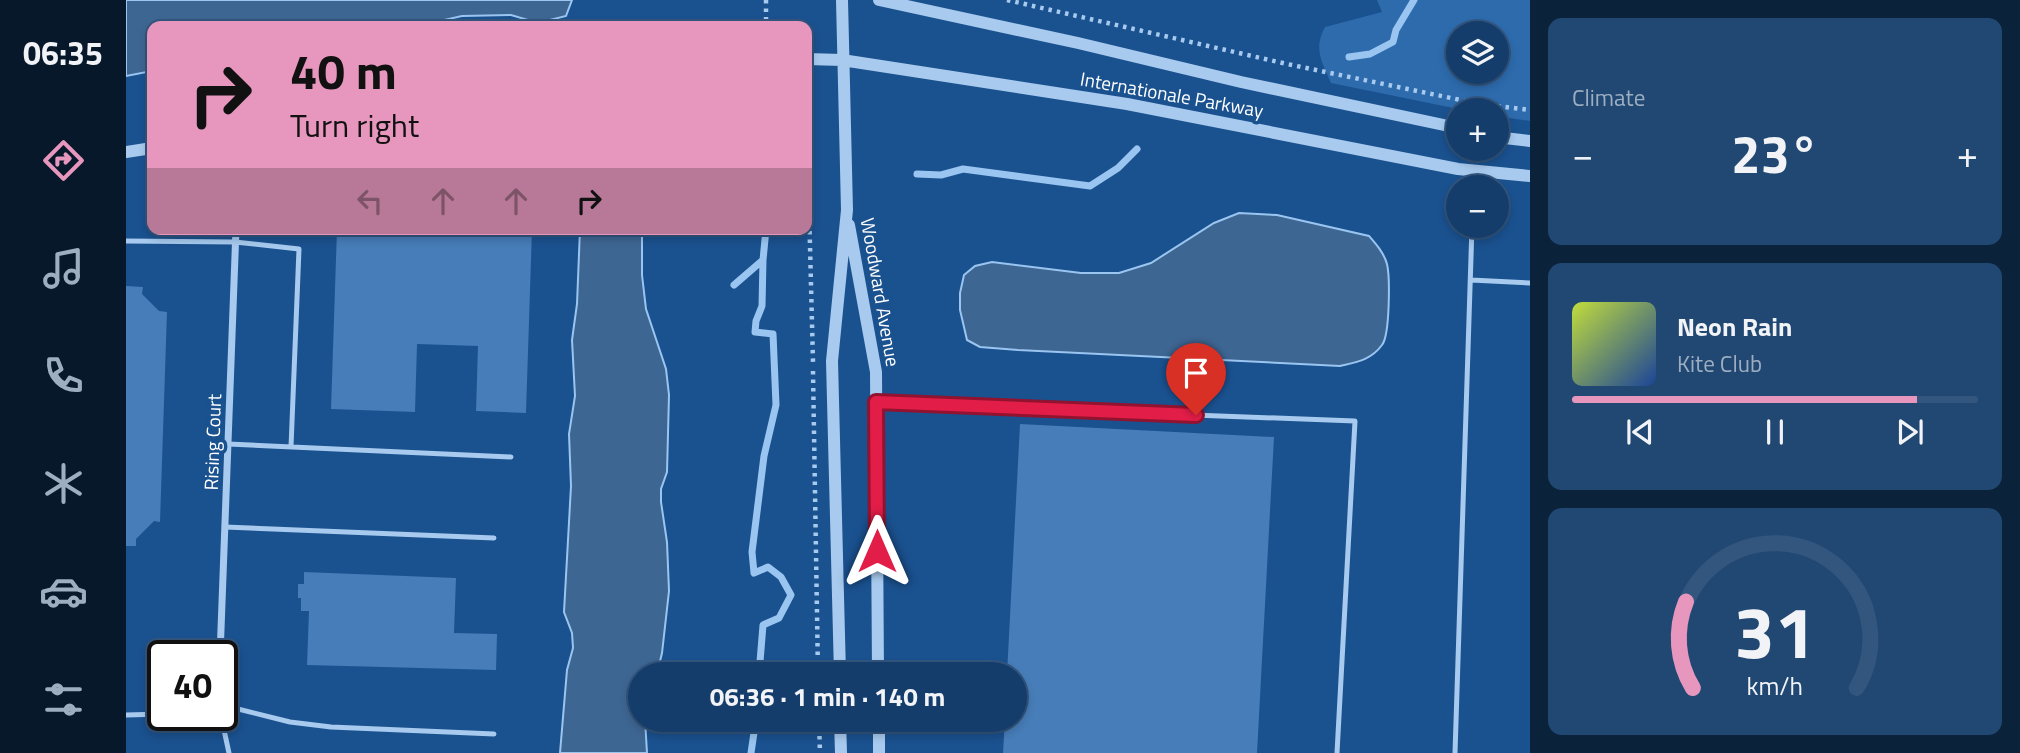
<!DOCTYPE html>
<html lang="en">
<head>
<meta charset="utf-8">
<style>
	:root { --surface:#143d6b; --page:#214873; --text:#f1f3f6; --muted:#9daec1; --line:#33567e; --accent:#e797bd }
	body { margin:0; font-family:"Titillium Web",sans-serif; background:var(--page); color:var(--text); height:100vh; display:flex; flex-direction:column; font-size:26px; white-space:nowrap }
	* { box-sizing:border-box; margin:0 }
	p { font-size:23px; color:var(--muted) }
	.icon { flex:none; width:38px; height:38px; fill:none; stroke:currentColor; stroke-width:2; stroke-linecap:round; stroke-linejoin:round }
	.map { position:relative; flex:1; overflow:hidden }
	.sheet { display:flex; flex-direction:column; gap:18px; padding:18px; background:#0b223b; width:490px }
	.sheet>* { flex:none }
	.guide { position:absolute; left:21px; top:21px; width:665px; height:214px; border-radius:14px; box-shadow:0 4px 10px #0003,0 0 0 2px var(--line); background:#e797bd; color:#111; overflow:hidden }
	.buttons { position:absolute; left:1320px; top:21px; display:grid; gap:14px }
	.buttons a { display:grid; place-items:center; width:63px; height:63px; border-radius:50%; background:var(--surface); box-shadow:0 4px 10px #0003,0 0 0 2px var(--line); font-size:35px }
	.speed { position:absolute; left:21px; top:640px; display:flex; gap:14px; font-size:35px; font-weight:700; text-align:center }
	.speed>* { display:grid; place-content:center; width:91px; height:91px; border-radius:50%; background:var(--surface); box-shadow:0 4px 10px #0003,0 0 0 2px var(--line); line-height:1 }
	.speed .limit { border:4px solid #111; border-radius:10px; background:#fff; color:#111 }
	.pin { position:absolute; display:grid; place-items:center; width:60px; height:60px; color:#fff; margin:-72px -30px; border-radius:50% 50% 50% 0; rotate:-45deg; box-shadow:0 0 7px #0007 }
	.pin .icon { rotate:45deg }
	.me { position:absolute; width:77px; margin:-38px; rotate:0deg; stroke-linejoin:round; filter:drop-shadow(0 0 5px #0008) }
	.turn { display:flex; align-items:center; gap:24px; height:147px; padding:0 28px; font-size:32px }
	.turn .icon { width:91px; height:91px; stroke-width:2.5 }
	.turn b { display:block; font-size:49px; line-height:60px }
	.lanes { display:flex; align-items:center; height:66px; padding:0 28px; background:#0003; justify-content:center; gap:35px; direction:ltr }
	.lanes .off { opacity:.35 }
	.big { font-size:52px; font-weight:700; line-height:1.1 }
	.sheet .card { flex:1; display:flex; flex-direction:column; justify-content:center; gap:10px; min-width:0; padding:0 24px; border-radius:14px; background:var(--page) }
	.sheet .dial { align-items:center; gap:0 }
	.dial svg { height:182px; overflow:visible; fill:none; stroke:var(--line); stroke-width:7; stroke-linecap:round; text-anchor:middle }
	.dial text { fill:var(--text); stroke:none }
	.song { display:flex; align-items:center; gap:21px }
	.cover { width:84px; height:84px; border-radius:10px; background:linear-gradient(135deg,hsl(70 70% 55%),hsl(220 70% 35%)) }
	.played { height:7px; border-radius:4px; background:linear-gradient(90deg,var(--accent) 85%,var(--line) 85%) }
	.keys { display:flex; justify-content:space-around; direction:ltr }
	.heat { display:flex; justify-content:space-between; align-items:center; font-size:38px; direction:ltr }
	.trip { position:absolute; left:502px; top:662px; width:399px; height:70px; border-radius:35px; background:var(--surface); box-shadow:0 4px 10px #0003,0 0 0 2px var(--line); font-weight:700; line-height:70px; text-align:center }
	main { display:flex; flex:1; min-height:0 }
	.menu { display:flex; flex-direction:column; width:126px; justify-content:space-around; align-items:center; background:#08182b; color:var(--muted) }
	.menu .icon { width:49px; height:49px }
	.menu .active { color:var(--accent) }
	.menu b { font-size:32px; color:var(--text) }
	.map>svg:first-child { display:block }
	.green { fill:#2d6bad; fill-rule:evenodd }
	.water { fill:#3e6693; stroke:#9ac5f1; stroke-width:2 }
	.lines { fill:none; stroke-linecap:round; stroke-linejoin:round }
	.stream { stroke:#9ac5f1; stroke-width:7 }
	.building { fill:#477db8 }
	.path { stroke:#a7caee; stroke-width:4.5; stroke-dasharray:3.5 5; stroke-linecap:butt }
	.service { stroke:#a7caee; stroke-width:5 }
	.minor { stroke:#a7caee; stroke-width:7 }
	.tertiary { stroke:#a7caee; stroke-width:12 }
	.route-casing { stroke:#92132f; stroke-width:18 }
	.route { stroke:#e11d48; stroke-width:12 }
	.labels { text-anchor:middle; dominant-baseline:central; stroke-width:7; stroke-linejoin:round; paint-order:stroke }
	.street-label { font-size:19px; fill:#fff; stroke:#1a518f }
</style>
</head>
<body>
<main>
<nav class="menu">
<b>06:35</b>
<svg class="icon active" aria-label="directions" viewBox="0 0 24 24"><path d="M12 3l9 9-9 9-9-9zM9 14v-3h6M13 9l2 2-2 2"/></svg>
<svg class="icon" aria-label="music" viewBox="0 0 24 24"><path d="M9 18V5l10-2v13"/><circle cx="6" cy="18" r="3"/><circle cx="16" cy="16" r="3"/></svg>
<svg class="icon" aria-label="phone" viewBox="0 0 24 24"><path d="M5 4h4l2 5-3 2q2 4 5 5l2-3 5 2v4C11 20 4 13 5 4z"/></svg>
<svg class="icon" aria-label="climate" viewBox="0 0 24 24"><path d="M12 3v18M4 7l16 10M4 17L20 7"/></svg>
<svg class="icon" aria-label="car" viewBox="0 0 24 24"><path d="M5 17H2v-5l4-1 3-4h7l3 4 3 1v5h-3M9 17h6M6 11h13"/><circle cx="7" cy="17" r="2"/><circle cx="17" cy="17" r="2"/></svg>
<svg class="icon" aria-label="filters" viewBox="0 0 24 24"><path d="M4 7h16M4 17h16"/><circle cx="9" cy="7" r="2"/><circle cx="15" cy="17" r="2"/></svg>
</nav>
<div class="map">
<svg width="1404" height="753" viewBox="0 0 1404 753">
	<rect width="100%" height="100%" fill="#1a518f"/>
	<!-- green -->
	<path class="green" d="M 1251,0 L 1404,0 L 1404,121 L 1370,116 L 1370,110 L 1337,110 L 1205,83 C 1196,62 1187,49 1199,27 L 1256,12 ZM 1332,33 L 1370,33 L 1370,72 L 1332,72 Z"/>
	<!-- water -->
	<path class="water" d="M 0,0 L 446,0 L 440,16 L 412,23 L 385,15 L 336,16 L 296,25 L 261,20 L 236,26 L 26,26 L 26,71 L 0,76 Z
		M 1113,213 L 1151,215 L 1243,236 C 1250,244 1258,253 1261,264 C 1264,277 1264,335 1256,345 C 1245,360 1231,362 1214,366 L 892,350 L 854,347 L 841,340 L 834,310 L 834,293 L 838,275 L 849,266 L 866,262 L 955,273 L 993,273 L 1025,263 L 1088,223 Z
		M 454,229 L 516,229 L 516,275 L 520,309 L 540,369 L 543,395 L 541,472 L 535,489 L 535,502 L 541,542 L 543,591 L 536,653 L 531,674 L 514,674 L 514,719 L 519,719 L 521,753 L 434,753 L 441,670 L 447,648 L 446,633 L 438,612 L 445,486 L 443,434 L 449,396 L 446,340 L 451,304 Z"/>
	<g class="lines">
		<!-- stream -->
		<path class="stream" d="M 1223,57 L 1244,54 L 1267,42 L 1270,30 L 1288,0
			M 791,174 L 815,175 L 837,169 L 964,186 L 992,168 L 1011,149
			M 608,285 L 637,260 L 640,229
			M 633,674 L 637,625 L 653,618 L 665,595 L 655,577 L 642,567 L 628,573 L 626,552 L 638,456 L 650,405 L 647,334 L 629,332 L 630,321 L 636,306 L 637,260
			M 625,753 L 630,719"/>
	</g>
	<!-- building -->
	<path class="building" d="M 211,229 L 406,229 L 400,413 L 350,411 L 352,346 L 291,344 L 289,412 L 205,409 Z
		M 0,286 L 17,287 L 16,294 L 33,311 L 41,312 L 34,522 L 28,521 L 10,539 L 10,546 L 0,546 Z
		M 894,424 L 1148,437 L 1131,753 L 877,753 L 879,719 L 889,719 L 889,674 L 881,674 Z
		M 178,572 L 330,578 L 328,633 L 371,634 L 370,670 L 181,665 L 183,611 L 175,611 L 175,598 L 172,598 L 172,584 L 178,584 Z"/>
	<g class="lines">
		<!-- path -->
		<path class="path" d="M 640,0 L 640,26
			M 881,0 L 1161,64 L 1354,104 L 1404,110
			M 681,129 L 687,362
			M 687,371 L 692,674
			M 693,719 L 694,753"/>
		<!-- service -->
		<path class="service" d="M 1348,187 L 1348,170
			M 0,241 L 109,242 L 173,249 L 165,447
			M 1345,280 L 1404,283
			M 750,403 L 1229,421 L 1211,753
			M 102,444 L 385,457
			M 99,527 L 368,538
			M 96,705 L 164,722 L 205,727 L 368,734
			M 0,715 L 37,714
			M 95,716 L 103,753
			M 1329,753 L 1346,226"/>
		<!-- minor -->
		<path class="minor" d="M 94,656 L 110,229"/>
		<!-- tertiary -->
		<path class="tertiary" d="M 753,0 L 952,43 L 1115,82 L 1332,128
			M 681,59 L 716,60 L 1001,104 L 1332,169 L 1404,176
			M 1370,137 L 1404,141
			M 0,152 L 26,148
			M 723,225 L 750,372 L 752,674
			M 714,674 L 706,361 L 721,210 L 716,0
			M 714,719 L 715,753
			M 753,719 L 753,753"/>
	</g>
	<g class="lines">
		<defs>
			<path id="route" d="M 751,551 L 750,402 L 1070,415"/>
		</defs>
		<!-- route casing -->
		<use href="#route" class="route-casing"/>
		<!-- route -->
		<use href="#route" class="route"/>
	</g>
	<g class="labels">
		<!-- street labels -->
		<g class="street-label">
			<text transform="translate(1046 94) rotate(10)">Internationale Parkway</text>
			<text transform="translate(755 292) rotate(80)">Woodward Avenue</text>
			<text transform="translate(86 442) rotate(-88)">Rising Court</text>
		</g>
	</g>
</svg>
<div class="buttons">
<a><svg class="icon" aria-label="layers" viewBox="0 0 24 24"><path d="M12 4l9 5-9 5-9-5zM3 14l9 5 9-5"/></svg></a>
<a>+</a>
<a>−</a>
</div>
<div class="speed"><div class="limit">40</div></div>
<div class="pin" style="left:1070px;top:415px;background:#d93025"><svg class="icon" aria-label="arrive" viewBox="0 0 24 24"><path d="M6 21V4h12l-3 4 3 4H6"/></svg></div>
<svg class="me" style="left:751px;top:551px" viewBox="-20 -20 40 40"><path d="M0-17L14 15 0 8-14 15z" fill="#e11d48" stroke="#fff" stroke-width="4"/></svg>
<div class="trip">06:36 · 1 min · 140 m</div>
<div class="guide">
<div class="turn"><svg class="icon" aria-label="right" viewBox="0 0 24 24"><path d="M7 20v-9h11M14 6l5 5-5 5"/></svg><div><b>40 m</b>Turn right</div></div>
<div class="lanes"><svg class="icon off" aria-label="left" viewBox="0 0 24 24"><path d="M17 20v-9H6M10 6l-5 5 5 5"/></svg><svg class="icon off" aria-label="ahead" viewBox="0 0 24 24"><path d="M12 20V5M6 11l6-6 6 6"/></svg><svg class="icon off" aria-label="ahead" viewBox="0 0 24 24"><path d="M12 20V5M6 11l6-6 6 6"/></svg><svg class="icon" aria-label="right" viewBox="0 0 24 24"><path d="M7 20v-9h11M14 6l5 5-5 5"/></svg></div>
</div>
</div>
<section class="sheet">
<div class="card"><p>Climate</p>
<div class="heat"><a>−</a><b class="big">23°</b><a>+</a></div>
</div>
<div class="card">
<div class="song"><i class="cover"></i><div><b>Neon Rain</b><p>Kite Club</p></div></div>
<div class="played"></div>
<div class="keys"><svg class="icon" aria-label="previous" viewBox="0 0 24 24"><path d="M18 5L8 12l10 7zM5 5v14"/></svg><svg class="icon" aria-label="pause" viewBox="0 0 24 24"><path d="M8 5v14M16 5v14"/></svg><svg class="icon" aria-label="next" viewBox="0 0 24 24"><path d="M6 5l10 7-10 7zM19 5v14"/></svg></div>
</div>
<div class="card dial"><svg viewBox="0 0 100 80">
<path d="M14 69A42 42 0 1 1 86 69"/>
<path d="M14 69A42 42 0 0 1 11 31" stroke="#e797bd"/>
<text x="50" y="56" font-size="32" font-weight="700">31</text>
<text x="50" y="72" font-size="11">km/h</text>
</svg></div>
</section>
</main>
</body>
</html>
